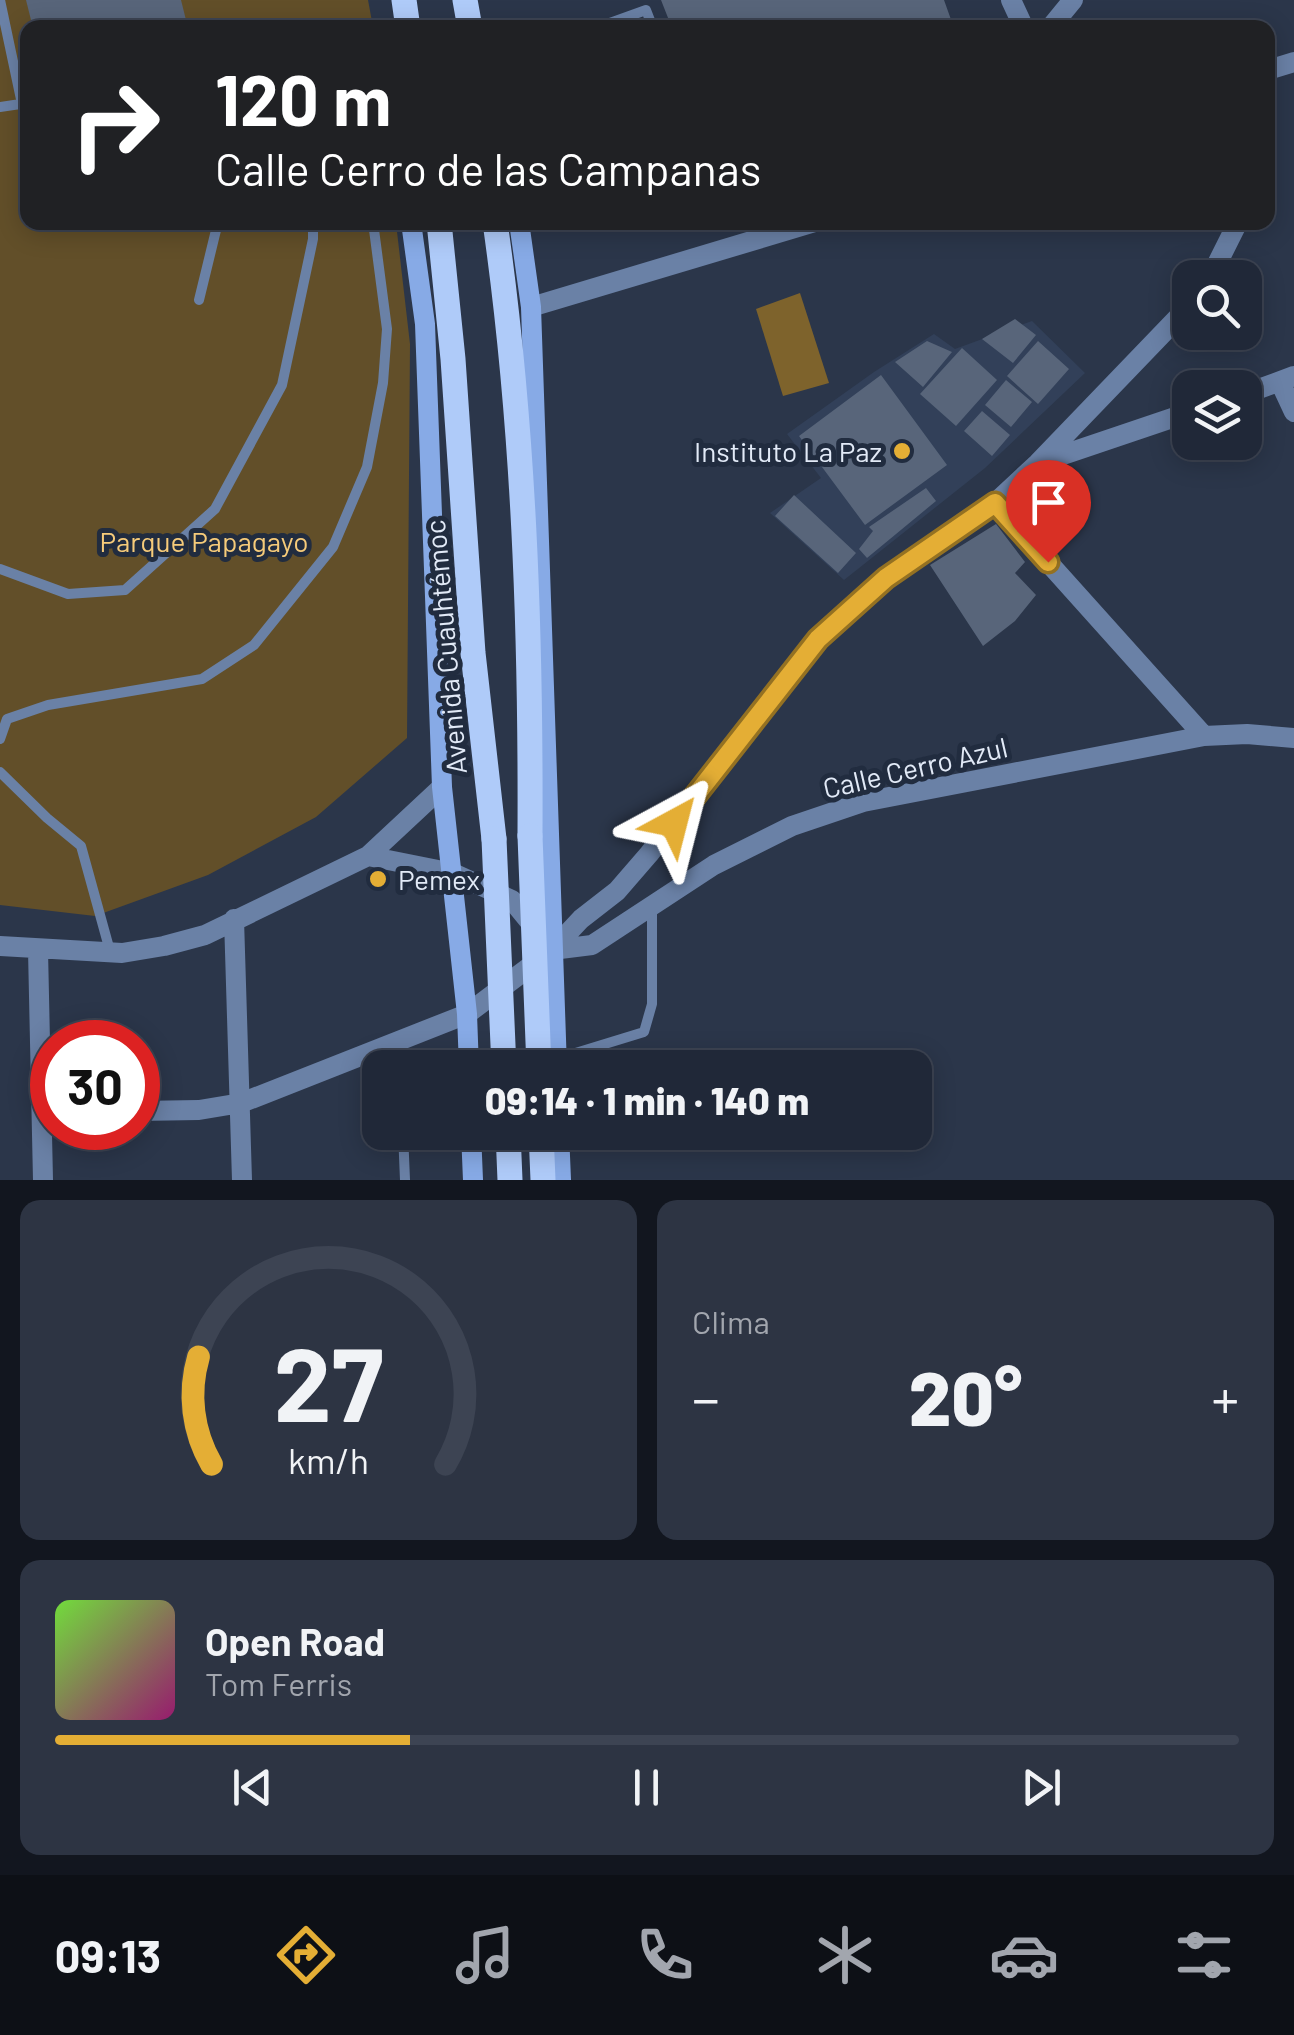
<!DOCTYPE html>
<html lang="es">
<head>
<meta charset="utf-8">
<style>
	:root { --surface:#202838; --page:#2d3443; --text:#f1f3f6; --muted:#a2a6ae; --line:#3d4453; --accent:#e4ae35 }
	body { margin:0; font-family:Barlow,sans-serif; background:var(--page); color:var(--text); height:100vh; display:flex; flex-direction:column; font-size:38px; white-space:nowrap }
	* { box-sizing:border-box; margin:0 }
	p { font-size:32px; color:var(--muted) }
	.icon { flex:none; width:55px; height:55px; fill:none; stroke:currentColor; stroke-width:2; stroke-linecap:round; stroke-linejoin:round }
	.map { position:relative; height:1180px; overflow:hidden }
	.drawer { display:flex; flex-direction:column; gap:20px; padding:20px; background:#12161f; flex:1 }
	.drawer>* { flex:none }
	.top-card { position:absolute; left:20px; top:20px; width:1255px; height:210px; border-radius:20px; box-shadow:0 5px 25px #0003,0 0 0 2px var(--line); background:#202124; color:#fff; overflow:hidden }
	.controls { position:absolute; left:1172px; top:260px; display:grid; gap:20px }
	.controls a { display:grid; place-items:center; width:90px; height:90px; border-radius:20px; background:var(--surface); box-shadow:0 5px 25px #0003,0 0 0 2px var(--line); font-size:50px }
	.speed { position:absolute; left:30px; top:1020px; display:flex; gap:20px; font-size:50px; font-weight:700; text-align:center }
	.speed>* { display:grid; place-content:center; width:130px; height:130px; border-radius:50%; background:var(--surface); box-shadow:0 5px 25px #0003,0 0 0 2px var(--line); line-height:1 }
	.speed .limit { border:15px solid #d22; background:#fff; color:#111 }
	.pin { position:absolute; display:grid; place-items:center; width:85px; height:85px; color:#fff; margin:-102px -42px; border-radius:50% 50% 50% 0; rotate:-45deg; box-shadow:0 0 10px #0007 }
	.pin .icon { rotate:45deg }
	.me { position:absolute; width:110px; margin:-55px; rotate:38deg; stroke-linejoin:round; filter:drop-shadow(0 0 8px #0008) }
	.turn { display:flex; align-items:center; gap:35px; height:210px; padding:0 30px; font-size:45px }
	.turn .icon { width:130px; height:130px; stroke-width:2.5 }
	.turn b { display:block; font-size:70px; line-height:85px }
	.big { font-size:75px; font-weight:800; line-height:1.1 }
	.drawer .card { flex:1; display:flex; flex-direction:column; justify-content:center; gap:15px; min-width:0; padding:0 35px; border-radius:20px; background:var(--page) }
	.drawer .dial { align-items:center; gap:0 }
	.dial svg { height:260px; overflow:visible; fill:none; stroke:var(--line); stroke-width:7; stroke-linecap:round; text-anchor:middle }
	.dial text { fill:var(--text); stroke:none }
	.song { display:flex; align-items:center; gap:30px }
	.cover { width:120px; height:120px; border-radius:15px; background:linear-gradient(135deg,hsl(100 70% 55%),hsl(320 70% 35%)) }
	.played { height:10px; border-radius:5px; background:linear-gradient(90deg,var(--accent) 30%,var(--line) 30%) }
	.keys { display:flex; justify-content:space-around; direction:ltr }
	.heat { display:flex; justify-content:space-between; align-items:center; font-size:55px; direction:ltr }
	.drawer .tiles { flex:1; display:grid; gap:20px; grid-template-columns:1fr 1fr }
	.card:last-child { grid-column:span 2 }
	.trip { position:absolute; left:362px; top:1050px; width:570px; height:100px; border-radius:20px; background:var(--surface); box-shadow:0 5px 25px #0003,0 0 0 2px var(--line); font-weight:800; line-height:100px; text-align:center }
	.dock { display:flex; height:160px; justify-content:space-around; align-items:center; background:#0d1016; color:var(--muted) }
	.dock .icon { width:70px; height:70px }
	.dock .on { color:var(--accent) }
	.dock b { font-size:45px; color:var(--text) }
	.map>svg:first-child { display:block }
	.built { fill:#324059 }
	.green { fill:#624f29 }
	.water { fill:#7e632c }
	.building { fill:#58657a }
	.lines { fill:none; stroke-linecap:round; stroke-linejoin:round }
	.lane { stroke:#6a81a6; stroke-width:10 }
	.street { stroke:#6a81a6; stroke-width:20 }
	.secondary { stroke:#87aae6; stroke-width:20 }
	.primary { stroke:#afcbf9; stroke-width:25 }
	.primary-bridge { stroke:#afcbf9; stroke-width:25 }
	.route-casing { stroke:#947122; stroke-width:25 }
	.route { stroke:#e4ae35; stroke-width:18 }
	.poi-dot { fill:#e4ae35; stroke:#212c3f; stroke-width:4 }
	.labels { text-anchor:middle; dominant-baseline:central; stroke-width:10; stroke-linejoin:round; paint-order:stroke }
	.poi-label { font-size:28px; fill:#e2eaf7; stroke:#212c3f; text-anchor:end }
	.park-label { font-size:28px; fill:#f6cb7a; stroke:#212c3f }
	.street-label { font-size:28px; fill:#e2eaf7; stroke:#212c3f }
</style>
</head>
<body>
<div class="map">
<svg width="1294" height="1180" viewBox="0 0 1294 1180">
	<rect width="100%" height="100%" fill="#2b364a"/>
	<!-- built -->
	<path class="built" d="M 1032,321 L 1085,373 L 985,468 L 844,580 L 770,513 L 821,478 L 787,434 L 874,372 L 934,334 L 955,349 Z"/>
	<!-- green -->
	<path class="green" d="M 0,0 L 368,0 L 373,27 L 28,28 L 28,222 L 396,223 L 410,344 L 407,738 L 316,817 L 208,875 L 95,916 L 0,905 Z"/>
	<!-- water -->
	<path class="water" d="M 800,293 L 829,383 L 783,396 L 756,309 Z"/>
	<!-- building -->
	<path class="building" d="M 26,0 L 181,0 L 188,28 L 33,28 Z
		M 661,0 L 944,0 L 954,28 L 672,28 Z
		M 1015,319 L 1036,335 L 1013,363 L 982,339 Z
		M 927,341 L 952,352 L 923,387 L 895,362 Z
		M 1038,341 L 1069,369 L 1038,404 L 1007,376 Z
		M 962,348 L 997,380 L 956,426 L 920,394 Z
		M 881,375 L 947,465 L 865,525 L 799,436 Z
		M 1006,380 L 1032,402 L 1011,427 L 985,405 Z
		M 982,411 L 1010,435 L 992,456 L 964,431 Z
		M 926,488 L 936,501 L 867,558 L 859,549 L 873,531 L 869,527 Z
		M 794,495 L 856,553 L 838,573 L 775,516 Z
		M 996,524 L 1025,562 L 1015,573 L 1036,595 L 1015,621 L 983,646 L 930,565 Z"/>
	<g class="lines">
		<!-- lane -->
		<path class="lane" d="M 0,0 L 22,104
			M 596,28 L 646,10 L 653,28
			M 0,107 L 27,103
			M 199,300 L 218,222
			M 0,569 L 68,594 L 125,590 L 215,509 L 282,385 L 313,239 L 313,222
			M 0,739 L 7,719 L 48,705 L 202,679 L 254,645 L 333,547 L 367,467 L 383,383 L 387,329 L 373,222
			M 0,772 L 47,818 L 81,846 L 110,951
			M 399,1041 L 400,1068
			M 556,1059 L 644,1032 L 652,1004 L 652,907
			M 448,1068 L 468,1065
			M 403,1132 L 405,1180"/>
		<!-- street -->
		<path class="street" d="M 1011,0 L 1024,28
			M 1050,28 L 1073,0
			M 1268,70 L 1294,62
			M 1210,278 L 1238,222
			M 531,307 L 815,222
			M 1280,382 L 1294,412
			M 1245,394 L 1294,376
			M 1045,461 L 1190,412
			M 995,503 L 1204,736
			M 368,856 L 453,873 L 512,900 L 538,932
			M 234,919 L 242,1180
			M 0,946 L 122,953 L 164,946 L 205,935 L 368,856 L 442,787
			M 38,950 L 43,1180
			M 552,950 L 581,919 L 617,891 L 649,854 L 818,639 L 885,578 L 995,503 L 1038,463 L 1190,305
			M 138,1111 L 199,1110 L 241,1103 L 467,1014 L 552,950 L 592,945 L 714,865 L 792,826 L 863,802 L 1204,736 L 1247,734 L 1294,738"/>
		<!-- secondary -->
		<path class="secondary" d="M 411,222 L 425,324 L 442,787 L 467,1014 L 469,1068
			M 519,222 L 531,307 L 557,1068
			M 471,1132 L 473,1180
			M 559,1132 L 561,1180"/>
		<!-- primary -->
		<path class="primary" d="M 404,0 L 408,28
			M 465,0 L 470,28
			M 439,222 L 453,359 L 473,653 L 494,839
			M 495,222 C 524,425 531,631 530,836
			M 508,1132 L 510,1180
			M 541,1132 L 543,1180"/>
		<!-- primary-bridge -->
		<path class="primary-bridge" d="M 530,836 L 539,1068
			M 494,839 L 504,1068"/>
	</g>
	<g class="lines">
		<defs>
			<path id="route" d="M 674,823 L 818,639 L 886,578 L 995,503 L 1048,562"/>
		</defs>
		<!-- route casing -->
		<use href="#route" class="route-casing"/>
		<!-- route -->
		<use href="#route" class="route"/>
	</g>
	<!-- markers -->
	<g class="poi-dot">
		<circle cx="902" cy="451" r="10"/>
		<circle cx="378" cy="879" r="10"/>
	</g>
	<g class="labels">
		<!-- poi labels -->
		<g class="poi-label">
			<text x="882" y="451">Instituto La Paz</text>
			<text x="398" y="879" text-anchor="start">Pemex</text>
		</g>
		<!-- park labels -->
		<g class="park-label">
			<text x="204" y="541">Parque Papagayo</text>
		</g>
		<!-- street labels -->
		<g class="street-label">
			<text transform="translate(445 647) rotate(-95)">Avenida Cuauhtémoc</text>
			<text transform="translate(915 767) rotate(-13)">Calle Cerro Azul</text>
		</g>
	</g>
</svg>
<div class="controls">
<a><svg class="icon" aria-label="search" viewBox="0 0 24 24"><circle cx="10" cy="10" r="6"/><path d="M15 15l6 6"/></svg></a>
<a><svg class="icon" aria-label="layers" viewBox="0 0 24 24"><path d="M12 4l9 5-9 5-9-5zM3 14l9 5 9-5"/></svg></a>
</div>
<div class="speed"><div class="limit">30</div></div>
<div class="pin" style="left:1048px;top:562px;background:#d93025"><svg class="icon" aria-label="arrive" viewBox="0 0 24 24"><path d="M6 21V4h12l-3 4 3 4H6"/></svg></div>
<svg class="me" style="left:674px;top:823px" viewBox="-20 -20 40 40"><path d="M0-17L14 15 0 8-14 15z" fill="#e4ae35" stroke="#fff" stroke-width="4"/></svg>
<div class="trip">09:14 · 1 min · 140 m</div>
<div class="top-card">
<div class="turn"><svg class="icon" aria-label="right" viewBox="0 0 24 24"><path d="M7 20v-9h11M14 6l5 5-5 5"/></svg><div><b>120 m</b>Calle Cerro de las Campanas</div></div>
</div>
</div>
<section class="drawer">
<div class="tiles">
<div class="card dial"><svg viewBox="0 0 100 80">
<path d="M14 69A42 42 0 1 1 86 69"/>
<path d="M14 69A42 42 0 0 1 10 36" stroke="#e4ae35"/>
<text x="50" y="56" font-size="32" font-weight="700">27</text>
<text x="50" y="72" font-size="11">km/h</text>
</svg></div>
<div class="card"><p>Clima</p>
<div class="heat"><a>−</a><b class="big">20°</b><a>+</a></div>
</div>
<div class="card">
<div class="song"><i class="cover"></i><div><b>Open Road</b><p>Tom Ferris</p></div></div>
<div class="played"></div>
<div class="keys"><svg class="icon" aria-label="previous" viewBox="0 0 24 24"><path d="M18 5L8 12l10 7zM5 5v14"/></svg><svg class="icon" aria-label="pause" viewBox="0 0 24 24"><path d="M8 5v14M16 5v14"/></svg><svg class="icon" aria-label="next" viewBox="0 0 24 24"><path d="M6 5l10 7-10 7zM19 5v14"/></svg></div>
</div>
</div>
</section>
<nav class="dock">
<b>09:13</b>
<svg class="icon on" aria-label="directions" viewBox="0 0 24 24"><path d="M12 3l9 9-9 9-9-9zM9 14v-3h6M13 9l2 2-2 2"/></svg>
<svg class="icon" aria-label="music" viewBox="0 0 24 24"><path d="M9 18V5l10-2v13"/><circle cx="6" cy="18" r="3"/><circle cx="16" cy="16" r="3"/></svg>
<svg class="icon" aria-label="phone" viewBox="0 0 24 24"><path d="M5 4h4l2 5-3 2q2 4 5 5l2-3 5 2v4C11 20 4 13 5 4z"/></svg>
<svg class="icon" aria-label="climate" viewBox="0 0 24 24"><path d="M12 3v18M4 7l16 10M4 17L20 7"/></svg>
<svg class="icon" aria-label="car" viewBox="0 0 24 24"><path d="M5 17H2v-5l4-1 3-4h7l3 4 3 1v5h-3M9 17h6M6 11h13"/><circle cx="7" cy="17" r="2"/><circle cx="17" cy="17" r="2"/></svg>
<svg class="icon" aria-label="filters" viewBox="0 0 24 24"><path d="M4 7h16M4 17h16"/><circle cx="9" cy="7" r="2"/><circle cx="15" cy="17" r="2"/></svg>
</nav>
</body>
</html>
